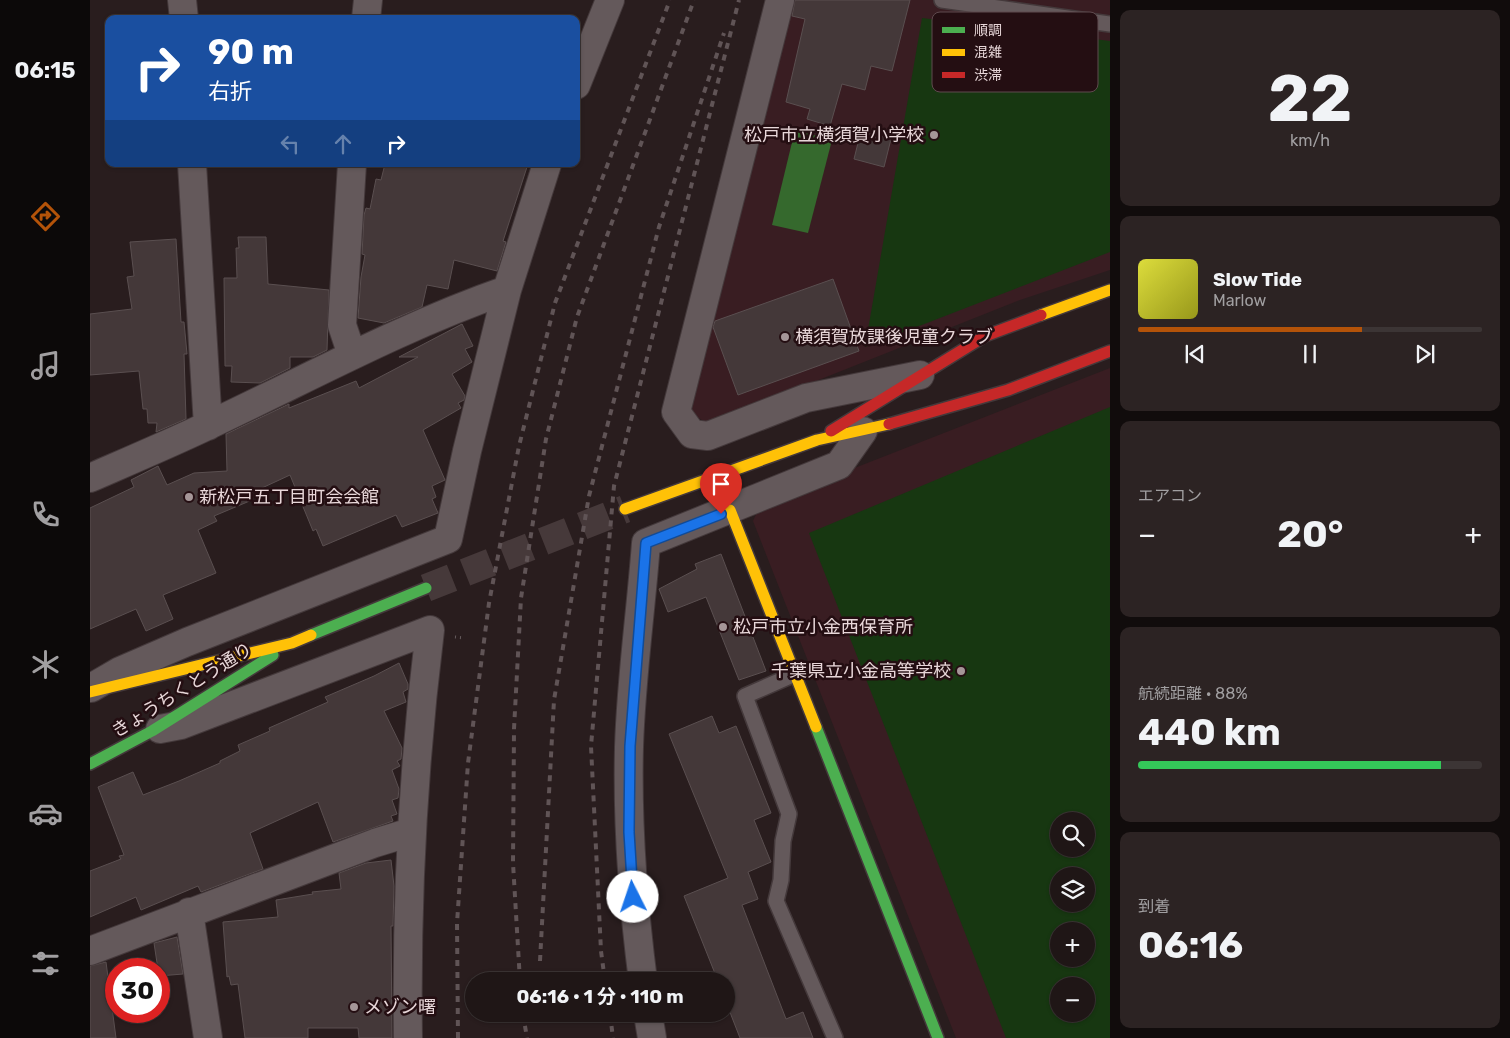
<!DOCTYPE html>
<html lang="ja">
<head>
<meta charset="utf-8">
<style>
	:root { --surface:#1f1616; --page:#2c2323; --text:#f1f3f6; --muted:#a19fa1; --line:#3c3535; --accent:#b45309 }
	body { margin:0; font-family:Rubik,"Noto Sans JP",sans-serif; background:var(--page); color:var(--text); height:100vh; display:flex; flex-direction:column; font-size:19px; white-space:nowrap }
	* { box-sizing:border-box; margin:0 }
	p { font-size:16px; color:var(--muted) }
	.icon { flex:none; width:28px; height:28px; fill:none; stroke:currentColor; stroke-width:2; stroke-linecap:round; stroke-linejoin:round }
	.map { position:relative; flex:1; overflow:hidden }
	.panel { display:flex; flex-direction:column; gap:10px; padding:10px; background:#110c0c; width:400px }
	.panel>* { flex:none }
	.top-card { position:absolute; left:15px; top:15px; width:475px; height:152px; border-radius:10px; box-shadow:0 1px 4px #0004,0 0 0 1px var(--line); background:#1a4fa0; color:#fff; overflow:hidden }
	.controls { position:absolute; left:960px; top:812px; display:grid; gap:10px }
	.controls a { display:grid; place-items:center; width:45px; height:45px; border-radius:50%; background:var(--surface); box-shadow:0 1px 4px #0004,0 0 0 1px var(--line); font-size:25px }
	.speed { position:absolute; left:15px; top:958px; display:flex; gap:10px; font-size:25px; font-weight:700; text-align:center }
	.speed>* { display:grid; place-content:center; width:65px; height:65px; border-radius:50%; background:var(--surface); box-shadow:0 1px 4px #0004,0 0 0 1px var(--line); line-height:1 }
	.speed .limit { border:8px solid #d22; background:#fff; color:#111 }
	.pin { position:absolute; display:grid; place-items:center; width:42px; height:42px; color:#fff; margin:-51px -21px; border-radius:50% 50% 50% 0; rotate:-45deg; box-shadow:0 0 5px #0007 }
	.pin .icon { rotate:45deg }
	.me { position:absolute; width:55px; margin:-28px; rotate:356deg; stroke-linejoin:round; filter:drop-shadow(0 0 4px #0008) }
	.turn { display:flex; align-items:center; gap:18px; height:105px; padding:0 20px; font-size:22px }
	.turn .icon { width:65px; height:65px; stroke-width:2.5 }
	.turn b { display:block; font-size:35px; line-height:42px }
	.lanes { display:flex; align-items:center; height:48px; padding:0 20px; background:#0003; justify-content:center; gap:25px; direction:ltr }
	.lanes .off { opacity:.35 }
	.big { font-size:38px; font-weight:700; line-height:1.1 }
	.panel .card { flex:1; display:flex; flex-direction:column; justify-content:center; gap:8px; min-width:0; padding:0 18px; border-radius:10px; background:var(--page) }
	.panel .dial { align-items:center; gap:0 }
	.dial b { font-size:65px; line-height:1 }
	.song { display:flex; align-items:center; gap:15px }
	.cover { width:60px; height:60px; border-radius:8px; background:linear-gradient(135deg,hsl(60 70% 55%),hsl(60 70% 35%)) }
	.played { height:5px; border-radius:2px; background:linear-gradient(90deg,var(--accent) 65%,var(--line) 65%) }
	.keys { display:flex; justify-content:space-around; direction:ltr }
	.heat { display:flex; justify-content:space-between; align-items:center; font-size:28px; direction:ltr }
	.charge { height:8px; border-radius:4px; background:linear-gradient(90deg,#34c759 88%,var(--line) 0) }
	.trip { position:absolute; left:375px; top:972px; width:270px; height:50px; border-radius:25px; background:var(--surface); box-shadow:0 1px 4px #0004,0 0 0 1px var(--line); font-weight:700; line-height:50px; text-align:center }
	main { display:flex; flex:1; min-height:0 }
	.tabs { display:flex; flex-direction:column; width:90px; justify-content:space-around; align-items:center; background:#0c0909; color:var(--muted) }
	.tabs .icon { width:35px; height:35px }
	.tabs .on { color:var(--accent) }
	.tabs b { font-size:22px; color:var(--text) }
	.map>svg:first-child { display:block }
	.built { fill:#391d22; fill-rule:evenodd }
	.green { fill:#173711; fill-rule:evenodd }
	.water { fill:#35692d }
	.building { fill:#443839; stroke:#5a4f50 }
	.lines { fill:none; stroke-linecap:round; stroke-linejoin:round }
	.secondary-tunnel { stroke:#46393a; stroke-width:28; stroke-dasharray:28 14; stroke-linecap:butt }
	.lane-casing { stroke:#44393b; stroke-width:18 }
	.street-casing { stroke:#44393b; stroke-width:30 }
	.fast-casing { stroke:#44393b; stroke-width:14 }
	.slow-casing { stroke:#44393b; stroke-width:14 }
	.jam-casing { stroke:#44393b; stroke-width:14 }
	.path { stroke:#665c5e; stroke-width:3; stroke-dasharray:1 4; stroke-linecap:butt }
	.lane { stroke:#64595b; stroke-width:15 }
	.street { stroke:#64595b; stroke-width:28 }
	.fast { stroke:#4caf50; stroke-width:11 }
	.slow { stroke:#ffc107; stroke-width:11 }
	.jam { stroke:#c62828; stroke-width:11 }
	.rail { stroke:#605456; stroke-width:4; stroke-dasharray:6 6; stroke-linecap:butt }
	.route-casing { stroke:#114b97; stroke-width:12 }
	.route { stroke:#1a73e8; stroke-width:9 }
	.poi-dot { fill:#a59698; stroke:#240e12; stroke-width:2 }
	.labels { text-anchor:middle; dominant-baseline:central; stroke-width:5; stroke-linejoin:round; paint-order:stroke }
	.poi-label { font-size:18px; fill:#e8d7d9; stroke:#240e12; text-anchor:start }
	.street-label { font-size:18px; fill:#e8d7d9; stroke:#240e12 }
	.key { fill:#240e12; stroke:#5f4a4e; stroke-width:1 }
	.key-label { font-size:14px; fill:#e8d7d9 }
</style>
</head>
<body>
<main>
<nav class="tabs">
<b>06:15</b>
<svg class="icon on" aria-label="directions" viewBox="0 0 24 24"><path d="M12 3l9 9-9 9-9-9zM9 14v-3h6M13 9l2 2-2 2"/></svg>
<svg class="icon" aria-label="music" viewBox="0 0 24 24"><path d="M9 18V5l10-2v13"/><circle cx="6" cy="18" r="3"/><circle cx="16" cy="16" r="3"/></svg>
<svg class="icon" aria-label="phone" viewBox="0 0 24 24"><path d="M5 4h4l2 5-3 2q2 4 5 5l2-3 5 2v4C11 20 4 13 5 4z"/></svg>
<svg class="icon" aria-label="climate" viewBox="0 0 24 24"><path d="M12 3v18M4 7l16 10M4 17L20 7"/></svg>
<svg class="icon" aria-label="car" viewBox="0 0 24 24"><path d="M5 17H2v-5l4-1 3-4h7l3 4 3 1v5h-3M9 17h6M6 11h13"/><circle cx="7" cy="17" r="2"/><circle cx="17" cy="17" r="2"/></svg>
<svg class="icon" aria-label="filters" viewBox="0 0 24 24"><path d="M4 7h16M4 17h16"/><circle cx="9" cy="7" r="2"/><circle cx="15" cy="17" r="2"/></svg>
</nav>
<div class="map">
<svg width="1020" height="1038" viewBox="0 0 1020 1038">
	<rect width="100%" height="100%" fill="#291d1e"/>
	<!-- built -->
	<path class="built" d="M 704,0 L 1020,0 L 1020,270 L 930,300 L 618,424 L 604,415 L 598,403 Z
		M 1020,368 L 1020,1038 L 866,1038 L 663,521 L 670,505 ZM 969,821 L 996,821 L 996,849 L 969,849 ZM 969,876 L 996,876 L 996,904 L 969,904 ZM 969,931 L 996,931 L 996,959 L 969,959 ZM 969,986 L 996,986 L 996,1014 L 969,1014 Z"/>
	<!-- green -->
	<path class="green" d="M 832,18 L 1020,41 L 1020,252 L 775,347 Z
		M 1020,407 L 1020,1038 L 916,1038 L 719,533 ZM 969,821 L 996,821 L 996,849 L 969,849 ZM 969,876 L 996,876 L 996,904 L 969,904 ZM 969,931 L 996,931 L 996,959 L 969,959 ZM 969,986 L 996,986 L 996,1014 L 969,1014 Z"/>
	<!-- water -->
	<path class="water" d="M 705,130 L 742,140 L 718,233 L 682,225 Z"/>
	<!-- building -->
	<path class="building" d="M 705,0 L 820,0 L 802,71 L 781,66 L 775,90 L 752,84 L 740,126 L 717,119 L 720,109 L 696,102 L 715,19 L 702,16 Z
		M 771,131 L 801,139 L 794,167 L 764,159 Z
		M 295,164 L 426,164 L 437,167 L 413,241 L 416,242 L 407,271 L 364,260 L 358,289 L 337,285 L 332,307 L 294,323 L 268,318 L 271,277 L 275,255 L 272,254 L 274,215 L 276,208 L 280,209 L 286,179 L 291,180 Z
		M 148,237 L 176,237 L 178,284 L 239,290 L 237,350 L 223,357 L 200,357 L 200,368 L 170,383 L 141,382 L 142,366 L 135,366 L 134,278 L 147,278 L 146,248 L 149,248 Z
		M 86,239 L 91,322 L 94,322 L 97,354 L 94,354 L 96,419 L 66,432 L 67,423 L 58,423 L 57,409 L 53,409 L 49,371 L 0,375 L 0,314 L 42,309 L 37,277 L 44,276 L 40,242 Z
		M 743,279 L 769,351 L 648,395 L 623,327 L 625,321 Z
		M 372,324 L 383,346 L 375,349 L 382,362 L 362,374 L 375,396 L 374,400 L 368,403 L 371,408 L 333,430 L 355,480 L 342,486 L 346,497 L 342,499 L 348,513 L 312,527 L 306,515 L 233,546 L 226,529 L 223,531 L 200,475 L 159,494 L 162,500 L 124,516 L 127,521 L 108,530 L 126,573 L 73,595 L 83,619 L 56,631 L 46,609 L 0,629 L 0,508 L 44,487 L 41,480 L 68,466 L 77,485 L 104,473 L 137,471 L 136,434 L 199,404 L 199,408 L 266,381 L 269,388 L 328,357 L 309,357 Z
		M 631,554 L 676,671 L 649,680 L 616,597 L 578,612 L 569,589 L 607,569 L 605,564 Z
		M 309,663 L 318,684 L 318,689 L 313,692 L 316,702 L 294,711 L 312,748 L 311,759 L 307,761 L 310,766 L 302,770 L 309,789 L 308,798 L 302,800 L 307,814 L 301,816 L 303,821 L 243,842 L 228,802 L 160,833 L 173,869 L 111,892 L 108,886 L 51,910 L 46,897 L 0,917 L 0,871 L 31,859 L 29,856 L 34,855 L 8,787 L 43,772 L 53,795 L 89,781 L 130,763 L 130,761 L 150,751 L 148,745 L 180,731 L 179,728 L 238,702 L 235,697 L 284,676 Z
		M 622,716 L 629,733 L 646,726 L 681,813 L 664,820 L 681,862 L 658,872 L 668,899 L 652,905 L 696,1019 L 713,1012 L 723,1038 L 650,1038 L 636,1002 L 636,981 L 628,981 L 594,896 L 638,878 L 579,734 Z
		M 301,860 L 304,886 L 303,926 L 301,926 L 302,1038 L 269,1038 L 268,1028 L 218,1028 L 218,1038 L 155,1038 L 148,984 L 141,985 L 139,976 L 137,977 L 133,922 L 188,917 L 186,900 L 223,894 L 222,892 L 251,889 L 249,873 L 276,863 Z
		M 87,937 L 93,974 L 69,976 L 64,943 Z
		M 16,962 L 26,1038 L 0,1038 L 0,966 Z"/>
	<g class="lines">
		<!-- secondary-tunnel -->
		<path class="secondary-tunnel" d="M 336,588 L 535,509"/>
		<defs>
			<path id="lane" d="M 852,0 L 1020,24
				M 705,674 L 655,696 L 699,814 L 693,841 L 691,880 L 686,901 L 745,1038"/>
			<path id="street" d="M 92,0 L 94,19
				M 690,0 L 586,412 L 602,434 L 618,436 L 716,398 L 830,375
				M 276,19 L 278,0
				M 486,85 L 520,0
				M 102,164 L 118,426
				M 262,355 L 252,325 L 262,164
				M 0,478 C 39,461 79,444 117,426 C 217,379 313,326 417,290
				M 1,688 L 30,671 L 97,642 L 358,539 L 377,451 L 417,290 L 457,164
				M 70,729 L 91,725 L 340,630 C 323,766 316,901 318,1038
				M 99,912 L 118,1038
				M 0,951 L 285,843 L 321,832
				M 553,981 C 543,903 537,826 539,747 C 541,679 551,611 556,543 L 749,465 L 773,431
				M 558,1014 L 562,1038"/>
			<path id="fast" d="M 221,635 L 336,588
				M 726,727 L 848,1038
				M 0,764 L 62,731 L 183,655"/>
			<path id="slow" d="M 951,315 L 1020,290
				M 535,509 L 727,440 L 799,424
				M 640,510 L 726,727
				M 0,692 L 202,643 L 221,635"/>
			<path id="jam" d="M 799,424 L 918,390 L 1020,351
				M 741,431 L 895,336 L 951,315"/>
		</defs>
		<!-- lane casing -->
		<use href="#lane" class="lane-casing"/>
		<!-- street casing -->
		<use href="#street" class="street-casing"/>
		<!-- fast casing -->
		<use href="#fast" class="fast-casing"/>
		<!-- slow casing -->
		<use href="#slow" class="slow-casing"/>
		<!-- jam casing -->
		<use href="#jam" class="jam-casing"/>
		<!-- path -->
		<path class="path" d="M 365,637 L 374,638"/>
		<!-- lane -->
		<use href="#lane" class="lane"/>
		<!-- street -->
		<use href="#street" class="street"/>
		<!-- fast -->
		<use href="#fast" class="fast"/>
		<!-- slow -->
		<use href="#slow" class="slow"/>
		<!-- jam -->
		<use href="#jam" class="jam"/>
		<!-- rail -->
		<path class="rail" d="M 450,961 L 464,700 L 499,496 L 569,227 L 634,33
			M 430,981 L 423,863 L 424,729 L 431,598 L 456,439 L 487,317 L 604,0
			M 515,981 L 511,951 L 501,746 L 524,486 L 649,0
			M 433,1014 L 437,1038
			M 520,1014 L 523,1038
			M 368,1038 L 367,923 L 378,763 L 399,603 L 429,446 L 465,303 L 580,0"/>
	</g>
	<g class="lines">
		<defs>
			<path id="route" d="M 543,897 L 539,832 L 540,746 L 556,543 L 631,514"/>
		</defs>
		<!-- route casing -->
		<use href="#route" class="route-casing"/>
		<!-- route -->
		<use href="#route" class="route"/>
	</g>
	<!-- markers -->
	<g class="poi-dot">
		<circle cx="844" cy="135" r="5"/>
		<circle cx="695" cy="337" r="5"/>
		<circle cx="99" cy="497" r="5"/>
		<circle cx="633" cy="627" r="5"/>
		<circle cx="871" cy="671" r="5"/>
		<circle cx="264" cy="1007" r="5"/>
	</g>
	<g class="labels">
		<!-- poi labels -->
		<g class="poi-label">
			<text x="834" y="135" text-anchor="end">松戸市立横須賀小学校</text>
			<text x="705" y="337">横須賀放課後児童クラブ</text>
			<text x="109" y="497">新松戸五丁目町会会館</text>
			<text x="643" y="627">松戸市立小金西保育所</text>
			<text x="861" y="671" text-anchor="end">千葉県立小金高等学校</text>
			<text x="274" y="1007">メゾン曙</text>
		</g>
		<!-- street labels -->
		<g class="street-label">
			<text transform="translate(92 690) rotate(-32)">きょうちくとう通り</text>
		</g>
	</g>
	<!-- legend -->
	<rect x="842" y="12" width="166" height="80" rx="8" class="key"/>
	<rect x="852" y="27" width="23" height="6" fill="#4caf50"/>
	<rect x="852" y="49" width="23" height="7" fill="#ffc107"/>
	<rect x="852" y="72" width="23" height="6" fill="#c62828"/>
	<g class="key-label">
		<text x="884" y="35">順調</text>
		<text x="884" y="57">混雑</text>
		<text x="884" y="80">渋滞</text>
	</g>
</svg>
<div class="controls">
<a><svg class="icon" aria-label="search" viewBox="0 0 24 24"><circle cx="10" cy="10" r="6"/><path d="M15 15l6 6"/></svg></a>
<a><svg class="icon" aria-label="layers" viewBox="0 0 24 24"><path d="M12 4l9 5-9 5-9-5zM3 14l9 5 9-5"/></svg></a>
<a>+</a>
<a>−</a>
</div>
<div class="speed"><div class="limit">30</div></div>
<div class="pin" style="left:631px;top:514px;background:#d93025"><svg class="icon" aria-label="arrive" viewBox="0 0 24 24"><path d="M6 21V4h12l-3 4 3 4H6"/></svg></div>
<svg class="me" style="left:543px;top:897px" viewBox="-20 -20 40 40"><circle r="19" fill="#fff"/><path d="M0-13L10 11 0 6-10 11z" fill="#1a73e8"/></svg>
<div class="trip">06:16 · 1 分 · 110 m</div>
<div class="top-card">
<div class="turn"><svg class="icon" aria-label="right" viewBox="0 0 24 24"><path d="M7 20v-9h11M14 6l5 5-5 5"/></svg><div><b>90 m</b>右折</div></div>
<div class="lanes"><svg class="icon off" aria-label="left" viewBox="0 0 24 24"><path d="M17 20v-9H6M10 6l-5 5 5 5"/></svg><svg class="icon off" aria-label="ahead" viewBox="0 0 24 24"><path d="M12 20V5M6 11l6-6 6 6"/></svg><svg class="icon" aria-label="right" viewBox="0 0 24 24"><path d="M7 20v-9h11M14 6l5 5-5 5"/></svg></div>
</div>
</div>
<section class="panel">
<div class="card dial"><b>22</b><p>km/h</p></div>
<div class="card">
<div class="song"><i class="cover"></i><div><b>Slow Tide</b><p>Marlow</p></div></div>
<div class="played"></div>
<div class="keys"><svg class="icon" aria-label="previous" viewBox="0 0 24 24"><path d="M18 5L8 12l10 7zM5 5v14"/></svg><svg class="icon" aria-label="pause" viewBox="0 0 24 24"><path d="M8 5v14M16 5v14"/></svg><svg class="icon" aria-label="next" viewBox="0 0 24 24"><path d="M6 5l10 7-10 7zM19 5v14"/></svg></div>
</div>
<div class="card"><p>エアコン</p>
<div class="heat"><a>−</a><b class="big">20°</b><a>+</a></div>
</div>
<div class="card"><p>航続距離 · 88%</p><b class="big">440 km</b><div class="charge"></div></div>
<div class="card"><p>到着</p><b class="big">06:16</b></div>
</section>
</main>
</body>
</html>
